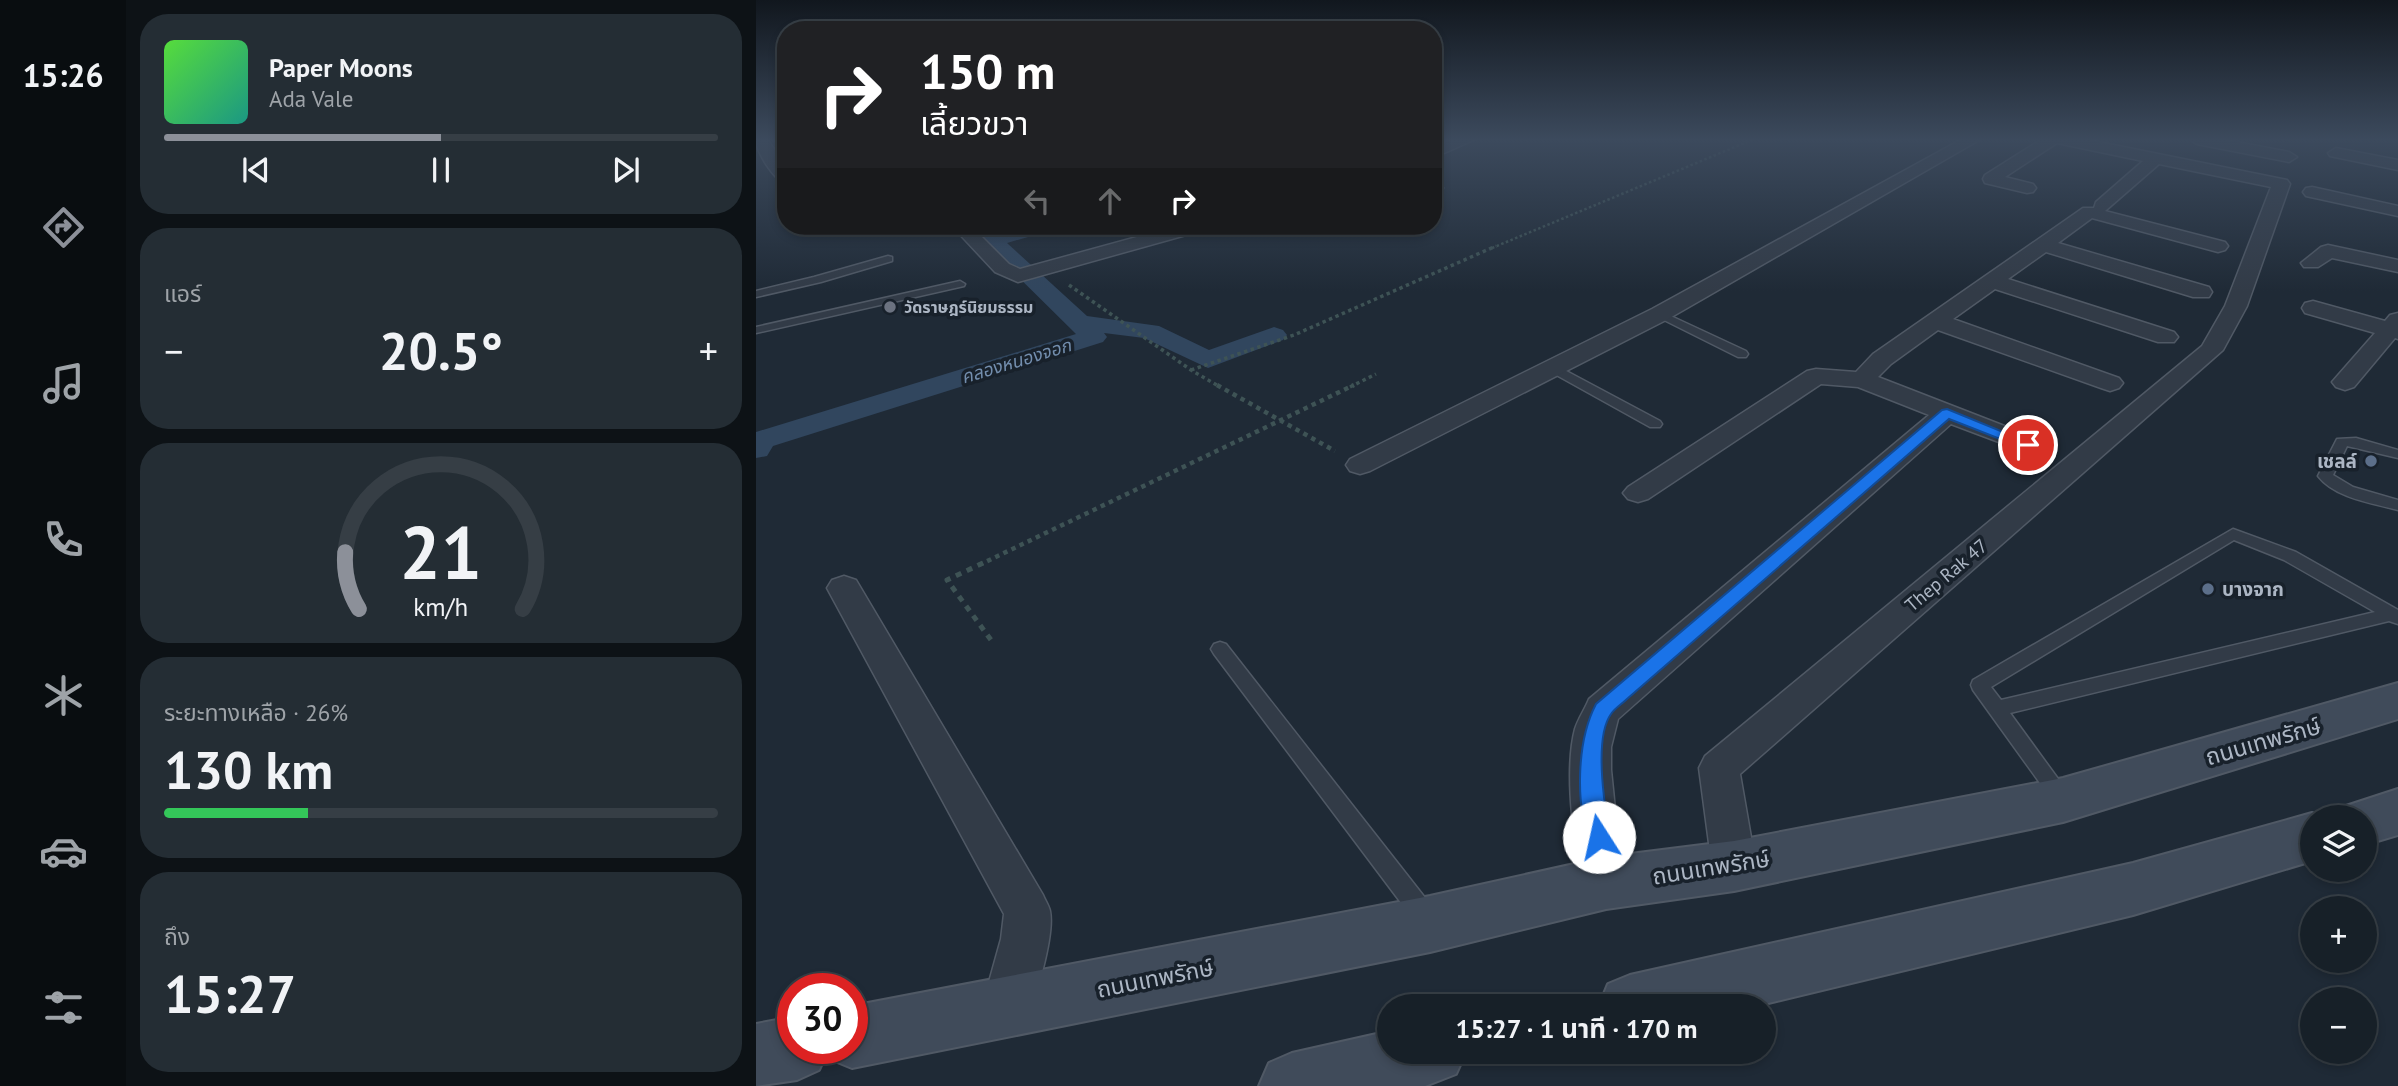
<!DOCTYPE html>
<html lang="th">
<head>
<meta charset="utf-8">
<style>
	:root { --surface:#172028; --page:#242d34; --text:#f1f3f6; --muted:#9ea3a8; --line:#363e45; --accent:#8c9099 }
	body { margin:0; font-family:"PT Sans","Noto Sans Thai",sans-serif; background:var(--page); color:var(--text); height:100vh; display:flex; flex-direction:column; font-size:26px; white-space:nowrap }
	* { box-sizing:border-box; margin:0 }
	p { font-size:23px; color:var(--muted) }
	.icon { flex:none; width:38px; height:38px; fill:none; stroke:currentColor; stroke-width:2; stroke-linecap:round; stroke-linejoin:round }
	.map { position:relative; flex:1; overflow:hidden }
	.details { display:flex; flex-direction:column; gap:14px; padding:14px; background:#0d1216; width:630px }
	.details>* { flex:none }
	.guide { position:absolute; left:21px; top:21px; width:665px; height:214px; border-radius:28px; box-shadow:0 4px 10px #0003,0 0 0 2px var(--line); background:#202124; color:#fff; overflow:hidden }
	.fabs { position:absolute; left:1544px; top:805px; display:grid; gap:14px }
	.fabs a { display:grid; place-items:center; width:77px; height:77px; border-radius:50%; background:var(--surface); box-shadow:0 4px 10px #0003,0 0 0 2px var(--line); font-size:35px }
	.speed { position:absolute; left:21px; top:973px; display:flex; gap:14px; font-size:35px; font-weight:700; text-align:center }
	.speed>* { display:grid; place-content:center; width:91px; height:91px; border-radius:50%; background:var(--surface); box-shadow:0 4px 10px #0003,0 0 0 2px var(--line); line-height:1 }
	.speed .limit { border:10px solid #d22; background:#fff; color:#111 }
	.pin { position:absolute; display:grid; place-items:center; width:60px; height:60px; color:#fff; margin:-30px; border:4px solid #fff; border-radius:50%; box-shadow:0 2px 7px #0007 }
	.me { position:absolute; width:77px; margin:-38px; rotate:350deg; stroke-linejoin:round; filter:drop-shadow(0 0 5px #0008) }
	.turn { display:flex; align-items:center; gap:24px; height:147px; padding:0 28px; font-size:32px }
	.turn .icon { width:91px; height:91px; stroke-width:2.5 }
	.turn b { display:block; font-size:49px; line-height:60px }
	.lanes { display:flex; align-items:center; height:66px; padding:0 28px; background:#0003; justify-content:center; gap:35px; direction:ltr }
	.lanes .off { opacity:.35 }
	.big { font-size:52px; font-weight:700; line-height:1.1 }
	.details .tile { flex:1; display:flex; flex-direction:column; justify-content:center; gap:10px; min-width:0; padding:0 24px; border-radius:28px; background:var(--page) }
	.details .dial { align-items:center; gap:0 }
	.dial svg { height:182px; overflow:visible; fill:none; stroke:var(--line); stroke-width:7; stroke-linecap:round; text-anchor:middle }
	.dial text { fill:var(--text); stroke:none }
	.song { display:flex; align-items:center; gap:21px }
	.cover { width:84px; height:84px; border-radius:10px; background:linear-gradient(135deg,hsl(110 70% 55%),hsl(170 70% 35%)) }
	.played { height:7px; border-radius:4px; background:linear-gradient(90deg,var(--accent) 50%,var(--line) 50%) }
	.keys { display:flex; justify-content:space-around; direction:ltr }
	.heat { display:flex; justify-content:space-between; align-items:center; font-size:38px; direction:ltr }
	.charge { height:10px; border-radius:5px; background:linear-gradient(90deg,#34c759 26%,var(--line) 0) }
	.trip { position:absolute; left:621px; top:994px; width:399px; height:70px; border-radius:35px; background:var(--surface); box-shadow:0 4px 10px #0003,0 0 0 2px var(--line); font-weight:700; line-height:70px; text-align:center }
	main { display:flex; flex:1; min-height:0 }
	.tab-bar { display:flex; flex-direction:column; width:126px; justify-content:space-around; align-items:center; background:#090d10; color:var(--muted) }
	.tab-bar .icon { width:49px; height:49px }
	.tab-bar .on { color:var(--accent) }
	.tab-bar b { font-size:32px; color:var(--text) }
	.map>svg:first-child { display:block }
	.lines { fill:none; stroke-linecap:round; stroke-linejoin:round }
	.canal { fill:#31465e; fill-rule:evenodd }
	.service-casing { stroke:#505965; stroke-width:3 }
	.minor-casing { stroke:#505965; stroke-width:3 }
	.secondary-casing { stroke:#505965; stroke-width:4 }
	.path-far3 { stroke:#3e5355; stroke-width:2.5; stroke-dasharray:2.5 2.5; stroke-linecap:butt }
	.path-far2 { stroke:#3e5355; stroke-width:3.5; stroke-dasharray:3.5 3.5; stroke-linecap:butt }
	.path-far1 { stroke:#3e5355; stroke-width:4.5; stroke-dasharray:4.5 4.5; stroke-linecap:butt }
	.path { stroke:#3e5355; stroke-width:5; stroke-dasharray:6 6; stroke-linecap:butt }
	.service { fill:#323b47; fill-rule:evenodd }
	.minor { fill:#323b47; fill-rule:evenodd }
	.secondary { fill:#404b5a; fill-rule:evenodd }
	.route { fill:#1a73e8; stroke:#114b97; stroke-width:2 }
	.worship-dot { fill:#6b7280; stroke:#18212b; stroke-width:2.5 }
	.service-dot { fill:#5c6f8a; stroke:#18212b; stroke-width:2.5 }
	.labels { text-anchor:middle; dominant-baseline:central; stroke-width:7; stroke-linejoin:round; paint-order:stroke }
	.far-poi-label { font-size:16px; font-weight:bold; fill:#acb6c4; stroke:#18212b; text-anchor:start }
	.far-water-label { font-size:18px; font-style:italic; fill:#738eae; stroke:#18212b }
	.poi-label { font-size:19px; font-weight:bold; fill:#acb6c4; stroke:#18212b; text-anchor:end }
	.street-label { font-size:19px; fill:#acb6c4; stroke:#18212b }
	.near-street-label { font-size:23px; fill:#acb6c4; stroke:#18212b }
</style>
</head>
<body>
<main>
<nav class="tab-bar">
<b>15:26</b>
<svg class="icon on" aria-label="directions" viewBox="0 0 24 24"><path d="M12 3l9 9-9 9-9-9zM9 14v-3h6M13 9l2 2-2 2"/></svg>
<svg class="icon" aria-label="music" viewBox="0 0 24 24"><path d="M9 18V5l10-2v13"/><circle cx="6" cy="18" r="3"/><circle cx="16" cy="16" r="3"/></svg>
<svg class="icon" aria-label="phone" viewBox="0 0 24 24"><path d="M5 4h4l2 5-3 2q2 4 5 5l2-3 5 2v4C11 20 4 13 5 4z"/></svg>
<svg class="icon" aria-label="climate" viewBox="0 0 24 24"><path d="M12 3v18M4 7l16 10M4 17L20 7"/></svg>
<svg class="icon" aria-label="car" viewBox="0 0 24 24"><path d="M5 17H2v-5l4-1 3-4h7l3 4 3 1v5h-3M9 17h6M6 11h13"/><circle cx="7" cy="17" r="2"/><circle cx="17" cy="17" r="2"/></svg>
<svg class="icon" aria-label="filters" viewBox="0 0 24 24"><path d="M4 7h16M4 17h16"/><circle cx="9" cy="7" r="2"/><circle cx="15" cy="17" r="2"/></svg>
</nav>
<section class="details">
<div class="tile">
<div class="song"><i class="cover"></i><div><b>Paper Moons</b><p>Ada Vale</p></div></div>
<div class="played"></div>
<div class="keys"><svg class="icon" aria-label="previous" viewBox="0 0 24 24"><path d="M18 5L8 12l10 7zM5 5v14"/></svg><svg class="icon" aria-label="pause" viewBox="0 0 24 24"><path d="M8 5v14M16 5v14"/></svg><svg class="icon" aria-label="next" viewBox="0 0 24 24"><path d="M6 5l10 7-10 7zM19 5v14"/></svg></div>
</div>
<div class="tile"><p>แอร์</p>
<div class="heat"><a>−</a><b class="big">20.5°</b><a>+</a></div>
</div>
<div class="tile dial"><svg viewBox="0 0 100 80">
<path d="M14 69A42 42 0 1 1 86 69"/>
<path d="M14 69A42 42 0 0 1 8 44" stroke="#8c9099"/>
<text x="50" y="56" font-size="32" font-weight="700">21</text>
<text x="50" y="72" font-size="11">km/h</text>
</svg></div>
<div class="tile"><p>ระยะทางเหลือ · 26%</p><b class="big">130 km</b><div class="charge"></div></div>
<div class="tile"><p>ถึง</p><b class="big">15:27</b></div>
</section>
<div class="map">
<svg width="1642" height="1086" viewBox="0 0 1642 1086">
	<rect width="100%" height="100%" fill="#1f2a36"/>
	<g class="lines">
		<!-- canal -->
		<path class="canal" d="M 16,139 L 30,139 L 30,151 L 24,150 Z
			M 266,226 L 299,226 L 296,230 L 251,243 L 331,316 L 403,326 L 453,350 L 518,327 L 527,330 L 531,335 L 527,340 L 452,368 L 388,338 L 348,333 L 351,337 L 347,342 L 17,446 L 11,456 L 0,458 L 0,432 L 320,334 L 225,240 L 228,235 Z"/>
		<defs>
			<path id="service" d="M 132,256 L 136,257 L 136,261 L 65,282 L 0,297 L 0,291 L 58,277 Z
				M 204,281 L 209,284 L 208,286 L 0,333 L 0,327 Z
				M 904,311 L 990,351 L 992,354 L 990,357 L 982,357 L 900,316 L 898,314 Z
				M 799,365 L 904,421 L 906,424 L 904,427 L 894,427 L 795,372 L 795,366 Z
				M 1600,438 L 1642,450 L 1642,458 L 1591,446 L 1577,475 L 1597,487 L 1642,500 L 1642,510 C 1616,503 1579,498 1562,476 L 1581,439 Z
				M 1477,529 L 1540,552 L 1642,610 L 1642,624 L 1633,621 L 1254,713 L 1316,798 L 1313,804 L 1306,807 L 1299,804 L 1217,690 L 1215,685 L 1217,680 ZM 1478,540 L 1528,560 L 1619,612 L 1245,700 L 1235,687 Z
				M 464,642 L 470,644 L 677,908 L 681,916 L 677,924 L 669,927 L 661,924 L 458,654 L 455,649 L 458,644 Z"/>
			<path id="minor" d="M 0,139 L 11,139 L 30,166 L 30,184 C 18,180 0,152 0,139 Z
				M 698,139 L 720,139 L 677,158 L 677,147 Z
				M 1206,139 L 1225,139 L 912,319 L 614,471 L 604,474 L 594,471 L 590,465 L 594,459 L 896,309 Z
				M 1286,139 L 1328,139 L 1531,180 L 1534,184 L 1491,306 L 1467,350 L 984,774 L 1000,866 L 994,881 L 978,887 L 962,881 L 956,866 L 943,768 L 949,756 L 1446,346 L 1469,306 L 1515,187 L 1403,164 L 1349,211 L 1469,242 L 1472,246 L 1469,250 L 1462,252 L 1336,218 L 1302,243 L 1453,287 L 1456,292 L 1453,297 L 1437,297 L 1290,252 L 1252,279 L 1418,332 L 1422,337 L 1418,342 L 1402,342 L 1239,289 L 1197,319 L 1363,378 L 1367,383 L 1363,388 L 1354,391 L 1345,388 L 1182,330 L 1135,364 L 1122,377 L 1282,439 L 1286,445 L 1282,451 L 1272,453 L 1195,424 L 862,719 L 855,747 L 855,770 L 860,819 L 873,883 L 866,898 L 850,904 L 834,898 C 817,860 808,770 819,729 C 822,719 829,709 833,699 L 1173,415 L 1102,387 L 1065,384 L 892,499 L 882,502 L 872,499 L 867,493 L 872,487 L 1051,371 L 1060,369 L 1100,372 L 1117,354 L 1327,208 L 1338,208 L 1340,202 L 1387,161 L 1301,143 L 1249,177 L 1277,184 L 1280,188 L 1277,192 L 1271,193 L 1229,183 L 1227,179 L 1229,175 Z
				M 1433,139 L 1465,139 L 1533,152 L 1541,157 L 1533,162 L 1441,144 Z
				M 1580,148 L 1642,160 L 1642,170 L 1574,156 L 1572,153 Z
				M 677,183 L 684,184 L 687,188 L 684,192 L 677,193 Z
				M 1556,187 L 1642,206 L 1642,216 L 1550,196 L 1547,192 L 1550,188 Z
				M 196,226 L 215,226 L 253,264 L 264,269 L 421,226 L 450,226 L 448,230 L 262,282 L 239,272 Z
				M 1572,245 L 1642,260 L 1642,272 L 1576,258 L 1562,267 L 1548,267 L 1545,263 L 1565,247 Z
				M 1557,301 L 1629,321 L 1634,315 L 1642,313 L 1642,339 L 1639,338 L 1598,387 L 1589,390 L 1580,387 L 1576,382 L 1619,333 L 1549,313 L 1546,308 L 1549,303 Z
				M 88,576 L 100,580 L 287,895 C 289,900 293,906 294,911 C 299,936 279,1000 269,1025 L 251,1032 L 233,1025 L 226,1007 L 245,939 L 248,914 L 71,588 L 76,580 Z"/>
			<path id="secondary" d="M 1642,683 L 1642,719 L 1307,822 L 978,891 L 850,909 L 674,952 L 96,1068 L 74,1059 L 71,1052 L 63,1070 L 41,1080 L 0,1086 L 0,1024 L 37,1017 L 37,1048 L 96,1048 L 96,1006 L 674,896 L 850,857 L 978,841 L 1307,778 Z
				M 1642,789 L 1642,835 L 1608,845 L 1608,817 L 1584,817 L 1590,806 Z
				M 1556,813 L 1567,817 L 1556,817 L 1556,861 L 1377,915 L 1000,1006 L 843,1006 L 852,984 L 874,975 L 1377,863 Z
				M 634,1031 L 634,1052 L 710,1052 L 700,1074 L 669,1086 L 503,1086 L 513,1063 L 536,1053 Z"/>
		</defs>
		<!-- service casing -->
		<use href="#service" class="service-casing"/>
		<!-- minor casing -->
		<use href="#minor" class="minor-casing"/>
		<!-- secondary casing -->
		<use href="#secondary" class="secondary-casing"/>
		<!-- path-far3 -->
		<path class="path-far3" d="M 245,233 L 271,226
			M 736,248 L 998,139"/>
		<!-- path-far2 -->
		<path class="path-far2" d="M 313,285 L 435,370 L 464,387
			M 435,370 L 538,335 L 740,246
			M 594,387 L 620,374"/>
		<!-- path-far1 -->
		<path class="path-far1" d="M 461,385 L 579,451
			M 223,565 L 598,385"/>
		<!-- path -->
		<path class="path" d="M 227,563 L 191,580 L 235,640"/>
		<!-- service -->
		<use href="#service" class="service"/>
		<!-- minor -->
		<use href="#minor" class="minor"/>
		<!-- secondary -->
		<use href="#secondary" class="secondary"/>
	</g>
	<!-- sky -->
	<linearGradient id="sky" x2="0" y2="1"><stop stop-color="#11171e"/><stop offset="0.48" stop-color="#3c4a5d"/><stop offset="1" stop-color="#3c4a5d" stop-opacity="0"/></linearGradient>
	<rect width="1642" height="291" fill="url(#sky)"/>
	<!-- route -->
	<path class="route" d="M 1191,409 L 1279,445 L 1272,449 L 1267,448 L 1193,419 L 871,699 C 866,704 859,708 855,714 C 837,739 849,809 854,837 L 851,844 L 843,847 L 836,844 C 818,807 821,740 840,704 L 1186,410 Z"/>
	<!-- markers -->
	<circle class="worship-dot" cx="134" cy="307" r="7"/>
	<g class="service-dot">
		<circle cx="1615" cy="461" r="7"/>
		<circle cx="1452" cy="589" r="7"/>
	</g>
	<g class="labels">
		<!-- far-poi labels -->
		<g class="far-poi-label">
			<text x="148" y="307">วัดราษฎร์นิยมธรรม</text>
		</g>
		<!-- far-water labels -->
		<g class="far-water-label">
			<text transform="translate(260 361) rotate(-17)">คลองหนองจอก</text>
		</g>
		<!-- poi labels -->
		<g class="poi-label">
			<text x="1601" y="461">เชลล์</text>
			<text x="1466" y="589" text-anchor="start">บางจาก</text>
		</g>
		<!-- street labels -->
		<g class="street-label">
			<text transform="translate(1190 575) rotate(-40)">Thep Rak 47</text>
		</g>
		<!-- near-street labels -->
		<g class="near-street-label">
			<text transform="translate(1507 741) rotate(-16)">ถนนเทพรักษ์</text>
			<text transform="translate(955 867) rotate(-9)">ถนนเทพรักษ์</text>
			<text transform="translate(399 978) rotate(-11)">ถนนเทพรักษ์</text>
		</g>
	</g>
</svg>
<div class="fabs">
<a><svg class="icon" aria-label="layers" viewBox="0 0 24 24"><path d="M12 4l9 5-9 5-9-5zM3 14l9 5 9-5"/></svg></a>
<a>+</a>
<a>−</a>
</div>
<div class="speed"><div class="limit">30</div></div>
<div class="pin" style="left:1272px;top:445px;background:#d93025"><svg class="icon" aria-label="arrive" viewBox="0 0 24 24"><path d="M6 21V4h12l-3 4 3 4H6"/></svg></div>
<svg class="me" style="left:843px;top:837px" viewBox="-20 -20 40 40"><circle r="19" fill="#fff"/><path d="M0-13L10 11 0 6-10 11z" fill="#1a73e8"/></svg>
<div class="trip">15:27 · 1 นาที · 170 m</div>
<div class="guide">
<div class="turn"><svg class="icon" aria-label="right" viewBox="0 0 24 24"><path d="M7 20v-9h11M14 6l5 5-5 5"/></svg><div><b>150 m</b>เลี้ยวขวา</div></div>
<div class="lanes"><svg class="icon off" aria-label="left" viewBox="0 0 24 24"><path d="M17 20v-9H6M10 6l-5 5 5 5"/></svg><svg class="icon off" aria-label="ahead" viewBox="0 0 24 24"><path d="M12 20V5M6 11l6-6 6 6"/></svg><svg class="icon" aria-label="right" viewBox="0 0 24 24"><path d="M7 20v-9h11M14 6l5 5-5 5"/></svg></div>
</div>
</div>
</main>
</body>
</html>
